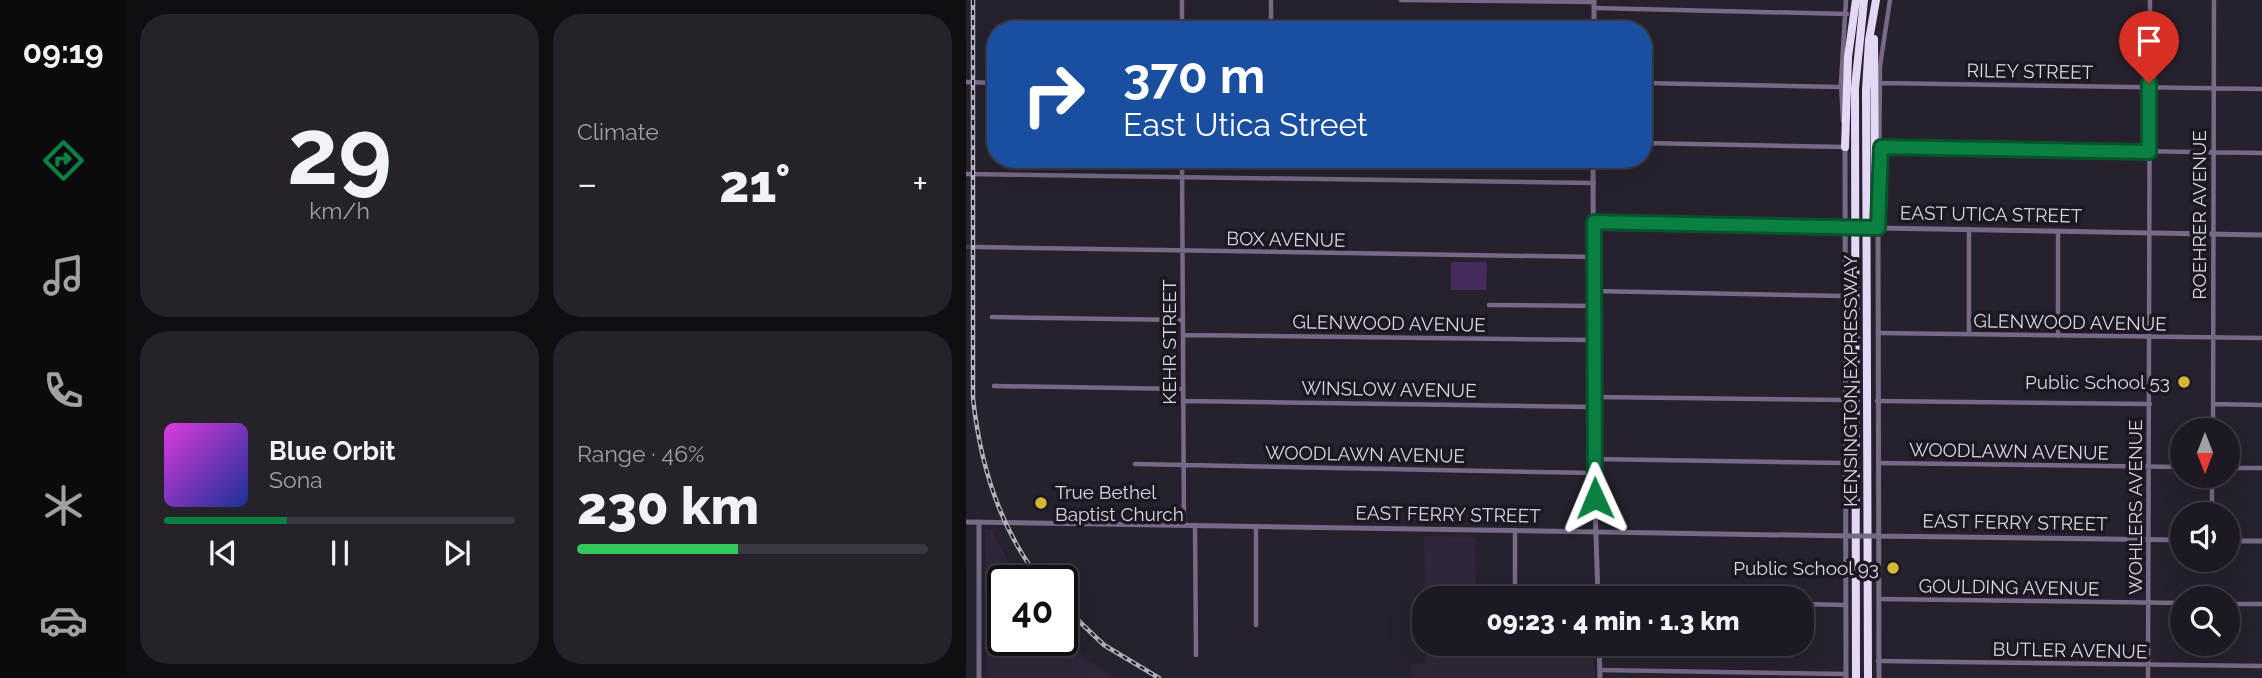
<!DOCTYPE html>
<html lang="en">
<head>
<meta charset="utf-8">
<style>
	:root { --surface:#1c1922; --page:#25222a; --text:#f1f3f6; --muted:#a0a0a5; --line:#3a3840; --accent:#0b8043 }
	body { margin:0; font-family:Raleway,sans-serif; background:var(--page); color:var(--text); height:100vh; display:flex; flex-direction:column; font-size:26px; white-space:nowrap }
	* { box-sizing:border-box; margin:0 }
	p { font-size:23px; color:var(--muted) }
	.icon { flex:none; width:38px; height:38px; fill:none; stroke:currentColor; stroke-width:2; stroke-linecap:round; stroke-linejoin:round }
	.map { position:relative; flex:1; overflow:hidden }
	.sheet { display:flex; flex-direction:column; gap:14px; padding:14px; background:#0f0e13; width:840px }
	.sheet>* { flex:none }
	.guide { position:absolute; left:21px; top:21px; width:665px; height:147px; border-radius:28px; box-shadow:0 7px 28px #0002,0 0 0 2px var(--line); background:#1a4fa0; color:#fff; overflow:hidden }
	.needle { width:46px; rotate:180deg }
	.fabs { position:absolute; left:1204px; top:418px; display:grid; gap:14px }
	.fabs a { display:grid; place-items:center; width:70px; height:70px; border-radius:50%; background:var(--surface); box-shadow:0 7px 28px #0002,0 0 0 2px var(--line); font-size:35px }
	.speed { position:absolute; left:21px; top:565px; display:flex; gap:14px; font-size:35px; font-weight:700; text-align:center }
	.speed>* { display:grid; place-content:center; width:91px; height:91px; border-radius:50%; background:var(--surface); box-shadow:0 7px 28px #0002,0 0 0 2px var(--line); line-height:1 }
	.speed .limit { border:4px solid #111; border-radius:10px; background:#fff; color:#111 }
	.pin { position:absolute; display:grid; place-items:center; width:60px; height:60px; color:#fff; margin:-72px -30px; border-radius:50% 50% 50% 0; rotate:-45deg; box-shadow:0 0 7px #0007 }
	.pin .icon { rotate:45deg }
	.me { position:absolute; width:77px; margin:-38px; rotate:359deg; stroke-linejoin:round; filter:drop-shadow(0 0 5px #0008) }
	.turn { display:flex; align-items:center; gap:24px; height:147px; padding:0 21px; font-size:32px }
	.turn .icon { width:91px; height:91px; stroke-width:2.5 }
	.turn b { display:block; font-size:49px; line-height:60px }
	.big { font-size:52px; font-weight:800; line-height:1.1 }
	.sheet .tile { flex:1; display:flex; flex-direction:column; justify-content:center; gap:10px; min-width:0; padding:0 24px; border-radius:28px; background:var(--page) }
	.sheet .dial { align-items:center; gap:0 }
	.dial b { font-size:91px; line-height:1 }
	.song { display:flex; align-items:center; gap:21px }
	.cover { width:84px; height:84px; border-radius:10px; background:linear-gradient(135deg,hsl(300 70% 55%),hsl(230 70% 35%)) }
	.played { height:7px; border-radius:4px; background:linear-gradient(90deg,var(--accent) 35%,var(--line) 35%) }
	.keys { display:flex; justify-content:space-around; direction:ltr }
	.heat { display:flex; justify-content:space-between; align-items:center; font-size:38px; direction:ltr }
	.charge { height:10px; border-radius:5px; background:linear-gradient(90deg,#34c759 46%,var(--line) 0) }
	.sheet .tiles { flex:1; display:grid; gap:14px; grid-template-columns:repeat(2,1fr) }
	.trip { position:absolute; left:446px; top:586px; width:402px; height:70px; border-radius:28px; background:var(--surface); box-shadow:0 7px 28px #0002,0 0 0 2px var(--line); font-weight:800; line-height:70px; text-align:center }
	main { display:flex; flex:1; min-height:0 }
	.tab-bar { display:flex; flex-direction:column; width:126px; justify-content:space-around; align-items:center; background:#0b0a0e; color:var(--muted) }
	.tab-bar .icon { width:49px; height:49px }
	.tab-bar .active { color:var(--accent) }
	.tab-bar b { font-size:32px; color:var(--text) }
	.map>svg:first-child { display:block }
	.built { fill:#2f2739 }
	.green { fill:#442d5c }
	.lines { fill:none; stroke-linecap:round; stroke-linejoin:round }
	.minor-tunnel { stroke:#413c48; stroke-width:4.5; stroke-dasharray:4.5 2; stroke-linecap:butt }
	.minor { stroke:#776a87; stroke-width:4.5 }
	.tertiary { stroke:#776a87; stroke-width:5 }
	.motorway { stroke:#e5d8f6; stroke-width:8 }
	.rail-casing { stroke:#b3b0b9; stroke-width:4.5 }
	.rail { stroke:#1d1723; stroke-width:2; stroke-dasharray:5; stroke-linecap:butt }
	.tertiary-bridge { stroke:#776a87; stroke-width:5 }
	.route-casing { stroke:#07532c; stroke-width:18 }
	.route { stroke:#0b8043; stroke-width:12 }
	.poi-dot { fill:#d4b635; stroke:#1d1723; stroke-width:2.5 }
	.labels { text-anchor:middle; dominant-baseline:central; stroke-width:7; stroke-linejoin:round; paint-order:stroke }
	.street-label { font-size:19px; fill:#d9d6de; stroke:#1d1723 }
	.poi-label { font-size:19px; fill:#d9d6de; stroke:#1d1723; text-anchor:end }
</style>
</head>
<body>
<main>
<nav class="tab-bar">
<b>09:19</b>
<svg class="icon active" aria-label="directions" viewBox="0 0 24 24"><path d="M12 3l9 9-9 9-9-9zM9 14v-3h6M13 9l2 2-2 2"/></svg>
<svg class="icon" aria-label="music" viewBox="0 0 24 24"><path d="M9 18V5l10-2v13"/><circle cx="6" cy="18" r="3"/><circle cx="16" cy="16" r="3"/></svg>
<svg class="icon" aria-label="phone" viewBox="0 0 24 24"><path d="M5 4h4l2 5-3 2q2 4 5 5l2-3 5 2v4C11 20 4 13 5 4z"/></svg>
<svg class="icon" aria-label="climate" viewBox="0 0 24 24"><path d="M12 3v18M4 7l16 10M4 17L20 7"/></svg>
<svg class="icon" aria-label="car" viewBox="0 0 24 24"><path d="M5 17H2v-5l4-1 3-4h7l3 4 3 1v5h-3M9 17h6M6 11h13"/><circle cx="7" cy="17" r="2"/><circle cx="17" cy="17" r="2"/></svg>
</nav>
<section class="sheet">
<div class="tiles">
<div class="tile dial"><b>29</b><p>km/h</p></div>
<div class="tile"><p>Climate</p>
<div class="heat"><a>−</a><b class="big">21°</b><a>+</a></div>
</div>
<div class="tile">
<div class="song"><i class="cover"></i><div><b>Blue Orbit</b><p>Sona</p></div></div>
<div class="played"></div>
<div class="keys"><svg class="icon" aria-label="previous" viewBox="0 0 24 24"><path d="M18 5L8 12l10 7zM5 5v14"/></svg><svg class="icon" aria-label="pause" viewBox="0 0 24 24"><path d="M8 5v14M16 5v14"/></svg><svg class="icon" aria-label="next" viewBox="0 0 24 24"><path d="M6 5l10 7-10 7zM19 5v14"/></svg></div>
</div>
<div class="tile"><p>Range · 46%</p><b class="big">230 km</b><div class="charge"></div></div>
</div>
</section>
<div class="map">
<svg width="1296" height="678" viewBox="0 0 1296 678">
	<rect width="100%" height="100%" fill="#26212d"/>
	<!-- built -->
	<path class="built" d="M 19,529 L 26,530 L 52,581 L 37,581 L 37,640 L 96,640 L 96,637 L 120,659 L 149,678 L 21,678 Z
		M 458,536 L 509,537 L 510,598 L 459,598 Z
		M 460,644 L 628,644 L 629,678 L 446,678 L 445,664 L 460,663 Z"/>
	<!-- green -->
	<path class="green" d="M 485,262 L 521,262 L 520,290 L 485,290 Z"/>
	<g class="lines">
		<!-- minor-tunnel -->
		<path class="minor-tunnel" d="M 0,247 L 11,247"/>
		<!-- minor -->
		<path class="minor" d="M 216,0 L 216,30
			M 305,0 L 305,30
			M 435,0 L 628,2
			M 628,8 L 881,14
			M 0,82 L 30,83
			M 677,83 L 875,87
			M 915,83 L 1296,89
			M 877,121 L 875,83 L 880,0
			M 677,143 L 879,147
			M 915,147 L 1296,153
			M 216,159 L 218,525
			M 0,174 L 628,183
			M 913,199 L 914,66 L 924,0
			M 1092,231 L 1092,336
			M 11,247 L 628,257
			M 628,291 L 879,296
			M 523,305 L 628,306
			M 26,317 L 217,320
			M 912,333 L 1296,338
			M 1003,334 L 1003,229
			M 217,335 L 628,340
			M 28,386 L 217,389
			M 628,397 L 879,400
			M 217,401 L 628,407
			M 911,401 L 1184,404
			M 1247,404 L 1296,405
			M 1247,430 L 1248,0
			M 628,459 L 880,463
			M 912,463 L 1216,467
			M 169,464 L 628,473
			M 1262,468 L 1296,468
			M 1246,514 L 1246,476
			M 229,525 L 230,655
			M 290,526 L 290,625
			M 549,530 L 549,598
			M 913,599 L 1216,603
			M 836,604 L 880,605
			M 1262,604 L 1296,604
			M 912,661 L 1296,666
			M 634,670 L 880,674
			M 1182,678 L 1184,0"/>
		<!-- tertiary -->
		<path class="tertiary" d="M 628,30 L 628,0
			M 879,147 L 880,678
			M 627,159 L 628,473 L 632,598
			M 912,221 L 913,678
			M 628,222 L 880,227
			M 911,228 L 1296,235
			M 0,522 L 884,536
			M 13,522 L 13,678
			M 911,536 L 1216,540
			M 1262,541 L 1296,541
			M 633,644 L 634,678"/>
		<!-- motorway -->
		<path class="motorway" d="M 908,39 L 909,187 L 912,221
			M 879,147 L 882,57 L 890,0
			M 890,678 L 889,88 L 898,0
			M 902,678 L 900,90 L 903,40 L 910,0"/>
		<defs>
			<path id="rail" d="M 7,0 L 7,398 C 14,464 34,529 75,581
				M 96,605 L 138,645 L 193,678"/>
		</defs>
		<!-- rail casing -->
		<use href="#rail" class="rail-casing"/>
		<!-- rail -->
		<use href="#rail" class="rail"/>
		<!-- tertiary-bridge -->
		<path class="tertiary-bridge" d="M 883,227 L 907,228
			M 884,536 L 909,536"/>
	</g>
	<g class="lines">
		<defs>
			<path id="route" d="M 629,498 L 628,222 L 912,228 L 915,147 L 1183,152 L 1183,83"/>
		</defs>
		<!-- route casing -->
		<use href="#route" class="route-casing"/>
		<!-- route -->
		<use href="#route" class="route"/>
	</g>
	<!-- markers -->
	<g class="poi-dot">
		<circle cx="1218" cy="382" r="7"/>
		<circle cx="75" cy="503" r="7"/>
		<circle cx="927" cy="568" r="7"/>
	</g>
	<g class="labels">
		<!-- street labels -->
		<g class="street-label">
			<text transform="translate(1064 71) rotate(1)">RILEY STREET</text>
			<text transform="translate(1025 214) rotate(1)">EAST UTICA STREET</text>
			<text transform="translate(1233 215) rotate(-90)">ROEHRER AVENUE</text>
			<text transform="translate(320 239) rotate(1)">BOX AVENUE</text>
			<text transform="translate(1104 322) rotate(1)">GLENWOOD AVENUE</text>
			<text transform="translate(423 323) rotate(1)">GLENWOOD AVENUE</text>
			<text transform="translate(203 342) rotate(-90)">KEHR STREET</text>
			<text transform="translate(884 381) rotate(-90)">KENSINGTON EXPRESSWAY</text>
			<text transform="translate(423 389) rotate(1)">WINSLOW AVENUE</text>
			<text transform="translate(1043 451) rotate(1)">WOODLAWN AVENUE</text>
			<text transform="translate(399 454) rotate(1)">WOODLAWN AVENUE</text>
			<text transform="translate(1169 507) rotate(-90)">WOHLERS AVENUE</text>
			<text transform="translate(482 514) rotate(1)">EAST FERRY STREET</text>
			<text transform="translate(1049 522) rotate(1)">EAST FERRY STREET</text>
			<text transform="translate(1043 587) rotate(1)">GOULDING AVENUE</text>
			<text transform="translate(1104 650) rotate(1)">BUTLER AVENUE</text>
		</g>
		<!-- poi labels -->
		<g class="poi-label">
			<text x="1204" y="382">Public School 53</text>
			<text x="89" y="492" text-anchor="start">True Bethel<tspan x="89" dy="22">Baptist Church</tspan></text>
			<text x="913" y="568">Public School 93</text>
		</g>
	</g>
</svg>
<div class="fabs">
<a><svg class="needle" viewBox="-14 -14 28 28"><path d="M0-13l5 13h-10z" fill="#e53935"/><path d="M0 13l5-13h-10z" fill="#a0a0a5"/></svg></a>
<a><svg class="icon" aria-label="sound" viewBox="0 0 24 24"><path d="M4 9h4l5-4v14l-5-4H4zM17 9q2 3 0 6"/></svg></a>
<a><svg class="icon" aria-label="search" viewBox="0 0 24 24"><circle cx="10" cy="10" r="6"/><path d="M15 15l6 6"/></svg></a>
</div>
<div class="speed"><div class="limit">40</div></div>
<div class="pin" style="left:1183px;top:83px;background:#d93025"><svg class="icon" aria-label="arrive" viewBox="0 0 24 24"><path d="M6 21V4h12l-3 4 3 4H6"/></svg></div>
<svg class="me" style="left:629px;top:498px" viewBox="-20 -20 40 40"><path d="M0-17L14 15 0 8-14 15z" fill="#0b8043" stroke="#fff" stroke-width="4"/></svg>
<div class="trip">09:23 · 4 min · 1.3 km</div>
<div class="guide">
<div class="turn"><svg class="icon" aria-label="right" viewBox="0 0 24 24"><path d="M7 20v-9h11M14 6l5 5-5 5"/></svg><div><b>370 m</b>East Utica Street</div></div>
</div>
</div>
</main>
</body>
</html>
